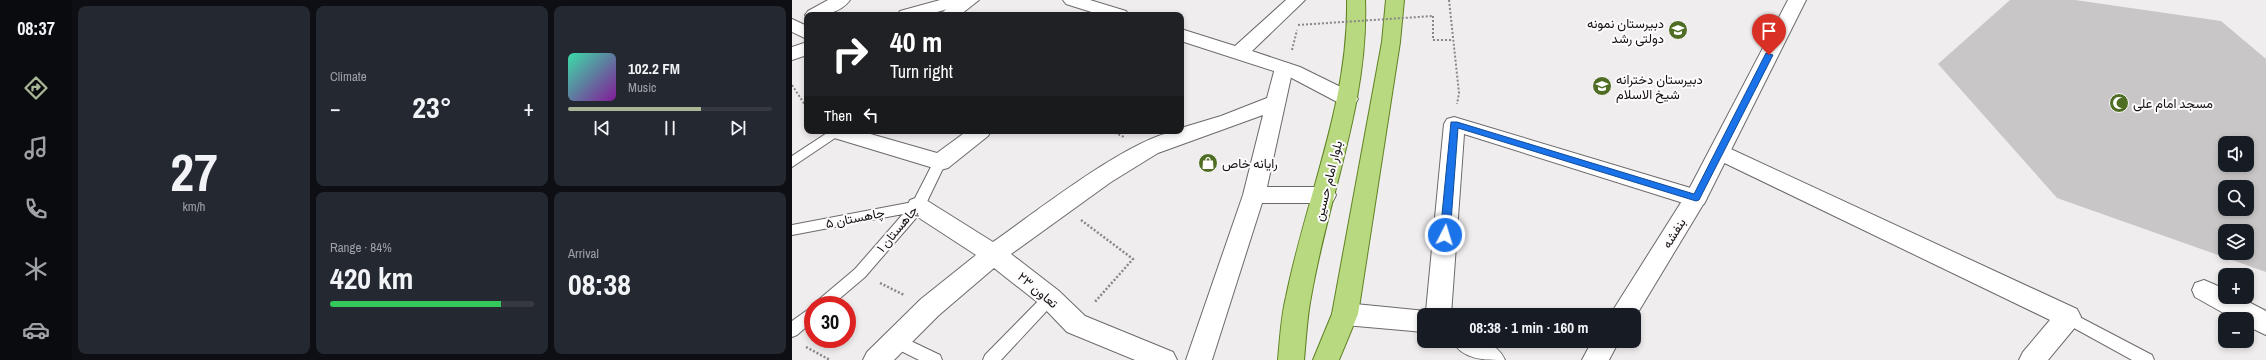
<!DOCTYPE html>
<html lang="en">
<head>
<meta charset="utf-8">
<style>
	:root { --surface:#171b24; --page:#242831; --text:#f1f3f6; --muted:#9ea1a6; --line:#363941; --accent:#a9b797 }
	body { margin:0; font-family:"Archivo Narrow",Vazirmatn,sans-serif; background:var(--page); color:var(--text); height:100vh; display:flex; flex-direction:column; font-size:15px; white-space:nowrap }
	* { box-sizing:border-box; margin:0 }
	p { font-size:13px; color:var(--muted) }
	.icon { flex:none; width:22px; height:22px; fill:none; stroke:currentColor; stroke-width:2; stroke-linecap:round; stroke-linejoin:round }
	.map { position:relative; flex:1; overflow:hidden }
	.drawer { display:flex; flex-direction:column; gap:6px; padding:6px; background:#0d0f14; width:720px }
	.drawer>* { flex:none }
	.guide { position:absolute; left:12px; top:12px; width:380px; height:122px; border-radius:8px; box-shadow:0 2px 6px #0003; background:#202124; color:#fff; overflow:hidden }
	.tools { position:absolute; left:1426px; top:136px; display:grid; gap:8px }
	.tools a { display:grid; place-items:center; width:36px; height:36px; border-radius:8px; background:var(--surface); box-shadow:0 2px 6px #0003; font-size:20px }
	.speed { position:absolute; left:12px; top:296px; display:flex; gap:8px; font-size:20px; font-weight:700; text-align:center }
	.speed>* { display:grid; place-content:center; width:52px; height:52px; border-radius:50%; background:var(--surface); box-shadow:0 2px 6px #0003; line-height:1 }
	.speed .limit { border:6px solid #d22; background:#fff; color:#111 }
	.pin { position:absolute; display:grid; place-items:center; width:34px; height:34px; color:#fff; margin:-41px -17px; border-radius:50% 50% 50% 0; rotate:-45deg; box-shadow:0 0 4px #0007 }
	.pin .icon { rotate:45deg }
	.me { position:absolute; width:44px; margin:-22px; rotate:5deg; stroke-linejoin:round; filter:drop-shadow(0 0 3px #0008) }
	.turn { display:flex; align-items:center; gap:14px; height:84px; padding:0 20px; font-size:18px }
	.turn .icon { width:52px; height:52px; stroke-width:2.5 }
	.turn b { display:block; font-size:28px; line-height:34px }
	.then { display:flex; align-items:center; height:38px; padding:0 20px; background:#0003; gap:8px; font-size:15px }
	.big { font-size:30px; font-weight:800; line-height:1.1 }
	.drawer .card { flex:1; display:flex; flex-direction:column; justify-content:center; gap:6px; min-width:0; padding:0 14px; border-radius:8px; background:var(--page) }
	.drawer .dial { align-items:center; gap:0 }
	.dial b { font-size:52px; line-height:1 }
	.song { display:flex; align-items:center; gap:12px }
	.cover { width:48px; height:48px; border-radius:6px; background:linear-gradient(135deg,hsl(160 70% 55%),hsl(290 70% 35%)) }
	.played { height:4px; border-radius:2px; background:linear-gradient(90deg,var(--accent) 65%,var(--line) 65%) }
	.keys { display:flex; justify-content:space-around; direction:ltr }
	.heat { display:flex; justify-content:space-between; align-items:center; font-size:22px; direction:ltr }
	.charge { height:6px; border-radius:3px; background:linear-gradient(90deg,#34c759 84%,var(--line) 0) }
	.drawer .tiles { flex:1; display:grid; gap:6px; grid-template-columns:repeat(3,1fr) }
	.card:first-child { grid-row:span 2 }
	.trip { position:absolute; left:625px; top:308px; width:224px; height:40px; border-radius:8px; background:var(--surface); box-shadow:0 2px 6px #0003; font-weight:800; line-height:40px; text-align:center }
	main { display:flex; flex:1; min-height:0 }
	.menu { display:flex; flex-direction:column; width:72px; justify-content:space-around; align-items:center; background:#090b0e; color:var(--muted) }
	.menu .icon { width:28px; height:28px }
	.menu .selected { color:var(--accent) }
	.menu b { font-size:18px; color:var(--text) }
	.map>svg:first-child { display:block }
	.building { fill:#c9c6c8; fill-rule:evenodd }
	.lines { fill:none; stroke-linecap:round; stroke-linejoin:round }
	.service-casing { stroke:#6c696b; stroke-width:2 }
	.minor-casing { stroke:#6c696b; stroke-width:2 }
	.tertiary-casing { stroke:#6c696b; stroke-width:2 }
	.primary-casing { stroke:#5f8223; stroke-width:2 }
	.path-far1 { stroke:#888687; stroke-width:2; stroke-dasharray:2 2; stroke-linecap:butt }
	.path { stroke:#888687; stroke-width:2.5; stroke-dasharray:2 2; stroke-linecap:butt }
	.service { fill:#fff; fill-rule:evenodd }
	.minor { fill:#fff; fill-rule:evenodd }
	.tertiary { fill:#fff; fill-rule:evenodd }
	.primary { fill:#b8d980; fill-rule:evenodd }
	.path-bridge { stroke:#888687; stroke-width:2; stroke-dasharray:2 2; stroke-linecap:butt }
	.route { fill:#1a73e8; stroke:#114b97 }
	.labels { text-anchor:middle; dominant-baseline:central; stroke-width:4; stroke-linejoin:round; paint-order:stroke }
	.poi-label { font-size:13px; fill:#131213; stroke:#fefbfd; text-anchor:start }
	.street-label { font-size:13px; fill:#131213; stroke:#fefbfd }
</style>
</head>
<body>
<main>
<nav class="menu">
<b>08:37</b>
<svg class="icon selected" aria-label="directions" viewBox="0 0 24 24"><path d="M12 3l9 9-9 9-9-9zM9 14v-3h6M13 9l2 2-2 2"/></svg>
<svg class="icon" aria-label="music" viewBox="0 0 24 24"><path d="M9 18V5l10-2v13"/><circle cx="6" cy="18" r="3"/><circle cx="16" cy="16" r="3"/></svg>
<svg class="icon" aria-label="phone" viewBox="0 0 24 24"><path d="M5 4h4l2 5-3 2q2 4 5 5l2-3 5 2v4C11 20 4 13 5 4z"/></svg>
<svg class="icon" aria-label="climate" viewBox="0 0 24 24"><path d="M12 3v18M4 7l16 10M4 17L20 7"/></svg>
<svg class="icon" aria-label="car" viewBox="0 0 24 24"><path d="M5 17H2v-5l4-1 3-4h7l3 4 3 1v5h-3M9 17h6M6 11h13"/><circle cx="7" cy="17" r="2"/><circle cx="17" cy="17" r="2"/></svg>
</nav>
<section class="drawer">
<div class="tiles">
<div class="card dial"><b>27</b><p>km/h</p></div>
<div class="card"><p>Climate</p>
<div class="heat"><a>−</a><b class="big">23°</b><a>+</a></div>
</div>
<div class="card">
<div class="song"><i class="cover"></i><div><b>102.2 FM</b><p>Music</p></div></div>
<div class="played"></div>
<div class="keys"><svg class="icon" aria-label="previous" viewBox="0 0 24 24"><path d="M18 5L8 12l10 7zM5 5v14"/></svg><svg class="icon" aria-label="pause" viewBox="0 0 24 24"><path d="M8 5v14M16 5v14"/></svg><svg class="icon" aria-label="next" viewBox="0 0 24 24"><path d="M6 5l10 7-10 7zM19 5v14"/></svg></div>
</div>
<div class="card"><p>Range · 84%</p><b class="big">420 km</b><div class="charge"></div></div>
<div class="card"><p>Arrival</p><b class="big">08:38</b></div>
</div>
</section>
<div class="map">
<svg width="1474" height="360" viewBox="0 0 1474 360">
	<rect width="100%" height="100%" fill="#f0edef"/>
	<!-- building -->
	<path class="building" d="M 1218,0 L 1283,0 L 1429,21 L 1474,59 L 1474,272 L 1265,198 L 1146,64 ZM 1433,143 L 1455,143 L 1455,165 L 1433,165 ZM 1433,187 L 1455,187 L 1455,209 L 1433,209 ZM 1433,231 L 1455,231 L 1455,253 L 1433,253 Z"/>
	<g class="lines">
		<defs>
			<path id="service" d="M 38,131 L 52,132 L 0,167 L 0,156 Z
				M 148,157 L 154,162 L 131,210 L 73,277 L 40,305 L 23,305 L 25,301 L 63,269 L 111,214 L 0,235 L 0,225 L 121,202 L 143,159 Z
				M 258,292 L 263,294 L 265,298 L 263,302 L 209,360 L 191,360 L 193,355 L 253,294 Z
				M 21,306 L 21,321 L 5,335 L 0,337 L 0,321 Z
				M 1276,311 L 1360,355 L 1362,360 L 1340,360 L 1271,322 L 1269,317 L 1271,312 Z
				M 104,334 L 148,355 L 150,360 L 127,360 L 99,346 L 96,341 L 99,336 Z"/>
			<path id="minor" d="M 36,0 L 58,0 C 48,14 30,15 15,15 L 15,18 L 13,15 L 16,11 Z
				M 166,0 L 187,0 L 168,15 L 147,15 Z
				M 0,19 L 15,26 L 15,39 L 0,32 Z
				M 491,62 L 498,64 L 501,68 L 475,187 L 533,187 L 541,189 L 544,195 L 541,201 L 533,203 L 470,203 L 420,360 L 394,360 L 451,195 L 471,115 L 366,153 L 319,182 L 219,254 L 267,291 L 293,316 L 381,352 L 385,360 L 343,360 L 275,332 L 249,305 L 202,268 L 147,315 L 102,360 L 71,360 L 75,352 L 129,299 L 184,255 L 118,212 L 115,206 L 118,200 L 126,197 L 134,200 L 201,242 C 240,215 346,131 389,131 L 389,128 L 429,116 L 475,98 L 484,64 Z
				M 662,117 L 912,192 L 915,198 L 912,204 L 904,207 L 672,134 L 659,315 L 632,315 L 632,332 L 553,325 L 544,322 L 540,314 L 544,306 L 553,303 L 634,311 L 652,124 L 655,119 Z
				M 36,131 L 68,131 L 145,153 L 175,131 L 199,131 L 196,136 L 156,168 L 148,170 L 39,137 Z
				M 928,144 L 1285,309 L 1289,317 L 1285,325 L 1256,360 L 1227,360 L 1231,352 L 1258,320 L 920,157 L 917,152 L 920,147 Z
				M 1412,280 L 1433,289 L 1433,297 L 1447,297 L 1474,311 L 1474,335 L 1455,326 L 1455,319 L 1442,319 L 1403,297 L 1400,290 L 1403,283 Z
				M 660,341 C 681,341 703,338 713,360 C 692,360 671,360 660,341 Z"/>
			<path id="tertiary" d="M 148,0 L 177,0 L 174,4 L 134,15 L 105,15 L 108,11 Z
				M 271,0 L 298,0 L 334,11 L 337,15 L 309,15 L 274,4 Z
				M 494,0 L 513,0 L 460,51 L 508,67 L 563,94 L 566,99 L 563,104 L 556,106 L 549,104 L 494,75 L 389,41 L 389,29 L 443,46 Z
				M 996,0 L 1014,0 L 915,198 L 842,319 L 842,315 L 818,315 L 895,193 Z
				M 15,42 L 15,55 L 0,60 L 0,47 Z
				M 800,341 L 827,341 L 817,360 L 790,360 Z"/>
			<path id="primary" d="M 555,0 L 573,0 C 577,102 536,197 519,297 C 515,317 514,339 512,360 L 486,360 C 488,339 489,317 494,297 C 514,197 557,103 555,0 Z
				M 594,0 L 612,0 L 608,42 L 566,314 L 547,360 L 521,360 L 540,314 L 590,42 Z"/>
		</defs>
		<!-- service casing -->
		<use href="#service" class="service-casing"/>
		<!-- minor casing -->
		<use href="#minor" class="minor-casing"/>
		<!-- tertiary casing -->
		<use href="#tertiary" class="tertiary-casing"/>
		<!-- primary casing -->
		<use href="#primary" class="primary-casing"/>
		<!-- path-far1 -->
		<path class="path-far1" d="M 657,0 L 667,93 L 665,104
			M 641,16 L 641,40 L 661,40
			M 500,50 L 505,30
			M 0,85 L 15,108
			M 319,131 L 332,137"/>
		<!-- path -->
		<path class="path" d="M 289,220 L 341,259 L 302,303
			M 88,283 L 112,295
			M 14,347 L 38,360"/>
		<!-- service -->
		<use href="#service" class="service"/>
		<!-- minor -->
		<use href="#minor" class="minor"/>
		<!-- tertiary -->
		<use href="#tertiary" class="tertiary"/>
		<!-- primary -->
		<use href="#primary" class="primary"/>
		<!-- path-bridge -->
		<path class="path-bridge" d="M 506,25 L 641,16"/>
	</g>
	<!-- route -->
	<path class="route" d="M 974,53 L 981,55 L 907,200 L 904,201 L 666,128 L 658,235 L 653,239 L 649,238 L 648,235 L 659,122 L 665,122 L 902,194 Z"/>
	<!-- icons -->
	<defs>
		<symbol id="school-disc" viewBox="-11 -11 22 22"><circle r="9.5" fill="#506e23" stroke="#fefbfd"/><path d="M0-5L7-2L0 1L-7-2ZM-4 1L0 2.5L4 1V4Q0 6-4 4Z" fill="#fff"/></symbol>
		<symbol id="mosque-disc" viewBox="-11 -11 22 22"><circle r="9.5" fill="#506e23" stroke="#fefbfd"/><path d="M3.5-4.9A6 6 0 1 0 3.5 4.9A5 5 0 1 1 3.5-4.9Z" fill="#fff"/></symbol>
		<symbol id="shop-disc" viewBox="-11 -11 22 22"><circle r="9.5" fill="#506e23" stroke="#fefbfd"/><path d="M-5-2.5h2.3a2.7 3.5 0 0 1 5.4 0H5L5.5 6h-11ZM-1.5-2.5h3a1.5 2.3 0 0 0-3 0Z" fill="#fff"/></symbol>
	</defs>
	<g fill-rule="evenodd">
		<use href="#school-disc" x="875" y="19" width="22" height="22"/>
		<use href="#school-disc" x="799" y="75" width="22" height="22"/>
		<use href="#mosque-disc" x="1316" y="92" width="22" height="22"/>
		<use href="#shop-disc" x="405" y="152" width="22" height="22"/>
	</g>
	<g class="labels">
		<!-- poi labels -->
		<g class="poi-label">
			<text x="872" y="23" text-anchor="end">دبیرستان نمونه<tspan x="872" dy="15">دولتی رشد</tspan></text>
			<text x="824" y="79">دبیرستان دخترانه<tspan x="824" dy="15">شیخ الاسلام</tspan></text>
			<text x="1341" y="103">مسجد امام علی</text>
			<text x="430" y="163">رایانه خاص</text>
		</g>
		<!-- street labels -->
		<g class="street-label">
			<text transform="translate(536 181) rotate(-76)">بلوار امام حسین</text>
			<text transform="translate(63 218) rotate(-11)">چاهستان ۵</text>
			<text transform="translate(105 229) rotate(-50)">چاهستان ۱</text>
			<text transform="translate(882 233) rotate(-58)">بنفشه</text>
			<text transform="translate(246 290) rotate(40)">تعاون ۲۳</text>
		</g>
	</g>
</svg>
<div class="tools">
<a><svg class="icon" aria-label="sound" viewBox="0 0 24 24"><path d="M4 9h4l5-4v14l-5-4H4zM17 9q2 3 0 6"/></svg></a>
<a><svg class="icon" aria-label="search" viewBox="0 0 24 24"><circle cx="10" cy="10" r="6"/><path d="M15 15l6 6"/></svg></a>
<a><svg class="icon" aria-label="layers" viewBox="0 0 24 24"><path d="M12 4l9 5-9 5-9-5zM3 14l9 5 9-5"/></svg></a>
<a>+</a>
<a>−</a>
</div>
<div class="speed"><div class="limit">30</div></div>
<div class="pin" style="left:977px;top:55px;background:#d93025"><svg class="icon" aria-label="arrive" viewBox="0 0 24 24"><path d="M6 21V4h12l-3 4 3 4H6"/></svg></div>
<svg class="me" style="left:653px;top:235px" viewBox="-20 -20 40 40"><circle r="17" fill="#1a73e8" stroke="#fff" stroke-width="3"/><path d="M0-11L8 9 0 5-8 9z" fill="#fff"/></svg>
<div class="trip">08:38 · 1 min · 160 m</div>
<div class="guide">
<div class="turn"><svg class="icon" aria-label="right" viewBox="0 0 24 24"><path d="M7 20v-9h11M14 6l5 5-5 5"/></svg><div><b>40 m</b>Turn right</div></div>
<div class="then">Then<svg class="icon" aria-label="left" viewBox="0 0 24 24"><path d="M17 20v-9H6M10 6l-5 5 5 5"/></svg></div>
</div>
</div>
</main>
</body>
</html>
